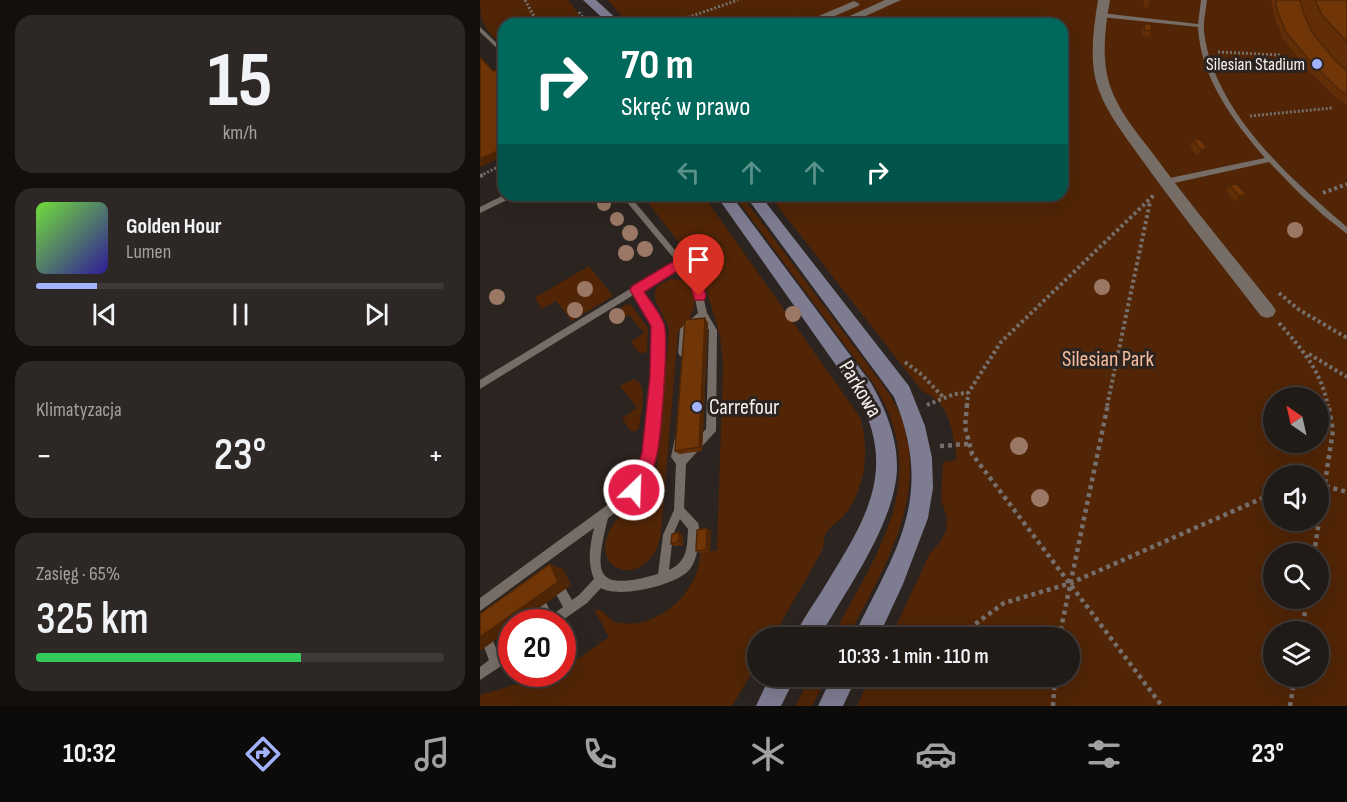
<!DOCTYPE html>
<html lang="pl">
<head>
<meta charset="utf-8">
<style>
	:root { --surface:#211b18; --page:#2d2825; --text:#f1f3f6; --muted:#a2a1a2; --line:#3e3937; --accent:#a3b2fd }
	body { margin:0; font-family:"Sofia Sans Condensed",sans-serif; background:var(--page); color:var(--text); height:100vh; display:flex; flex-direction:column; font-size:22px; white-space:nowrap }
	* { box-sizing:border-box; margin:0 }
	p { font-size:20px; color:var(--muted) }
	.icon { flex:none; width:33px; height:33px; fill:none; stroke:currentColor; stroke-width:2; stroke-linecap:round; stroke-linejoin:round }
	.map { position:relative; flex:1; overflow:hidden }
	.side { display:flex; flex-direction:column; gap:15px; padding:15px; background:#120f0d; width:480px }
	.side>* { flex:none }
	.top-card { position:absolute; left:18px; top:18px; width:570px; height:183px; border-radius:18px; box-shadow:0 6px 24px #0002,0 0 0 2px var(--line); background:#00695c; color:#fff; overflow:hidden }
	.needle { width:39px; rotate:326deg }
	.controls { position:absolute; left:783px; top:387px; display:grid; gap:12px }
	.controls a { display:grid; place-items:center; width:66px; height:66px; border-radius:50%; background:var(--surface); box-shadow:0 6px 24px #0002,0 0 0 2px var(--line); font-size:30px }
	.speed { position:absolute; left:18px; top:609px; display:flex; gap:12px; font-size:30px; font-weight:700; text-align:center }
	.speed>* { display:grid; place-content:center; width:78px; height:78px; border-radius:50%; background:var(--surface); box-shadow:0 6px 24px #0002,0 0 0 2px var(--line); line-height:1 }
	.speed .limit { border:9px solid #d22; background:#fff; color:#111 }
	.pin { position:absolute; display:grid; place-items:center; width:51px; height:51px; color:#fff; margin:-62px -26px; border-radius:50% 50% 50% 0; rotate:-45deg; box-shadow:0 0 6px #0007 }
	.pin .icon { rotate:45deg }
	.me { position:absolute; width:66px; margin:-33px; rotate:24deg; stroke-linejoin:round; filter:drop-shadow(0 0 4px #0008) }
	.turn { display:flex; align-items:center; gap:21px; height:126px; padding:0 24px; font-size:27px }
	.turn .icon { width:78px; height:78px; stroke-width:2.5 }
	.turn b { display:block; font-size:42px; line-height:51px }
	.lanes { display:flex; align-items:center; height:57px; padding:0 24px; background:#0003; justify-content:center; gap:30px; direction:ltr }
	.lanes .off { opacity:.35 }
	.big { font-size:45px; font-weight:600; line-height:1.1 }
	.side .widget { flex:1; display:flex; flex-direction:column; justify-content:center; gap:9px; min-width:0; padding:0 21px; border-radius:18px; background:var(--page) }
	.side .dial { align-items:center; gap:0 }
	.dial b { font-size:78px; line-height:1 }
	.song { display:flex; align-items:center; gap:18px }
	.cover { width:72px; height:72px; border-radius:9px; background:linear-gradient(135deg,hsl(100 70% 55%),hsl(250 70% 35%)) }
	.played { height:6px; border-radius:3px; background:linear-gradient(90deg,var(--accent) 15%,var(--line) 15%) }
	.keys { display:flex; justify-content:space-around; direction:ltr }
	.heat { display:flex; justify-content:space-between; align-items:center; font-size:33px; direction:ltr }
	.charge { height:9px; border-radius:4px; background:linear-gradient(90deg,#34c759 65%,var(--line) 0) }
	.trip { position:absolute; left:267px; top:627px; width:333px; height:60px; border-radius:30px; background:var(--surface); box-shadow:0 6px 24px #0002,0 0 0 2px var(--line); font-weight:600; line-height:60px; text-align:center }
	.dock { display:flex; height:96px; justify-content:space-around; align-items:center; background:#0d0b0a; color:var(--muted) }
	.dock .icon { width:42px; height:42px }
	.dock .active { color:var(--accent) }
	.dock b { font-size:27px; color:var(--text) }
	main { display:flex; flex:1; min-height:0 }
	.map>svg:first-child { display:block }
	.green { fill:#512506; fill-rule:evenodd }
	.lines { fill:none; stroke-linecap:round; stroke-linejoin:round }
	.path-far2 { stroke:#766f6b; stroke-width:3; stroke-dasharray:2 2; stroke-linecap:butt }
	.path-far1 { stroke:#766f6b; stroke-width:4; stroke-dasharray:3 3; stroke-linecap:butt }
	.path { stroke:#766f6b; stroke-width:4.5; stroke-dasharray:4 4; stroke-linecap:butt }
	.lane { fill:#766d67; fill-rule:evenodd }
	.street { fill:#766d67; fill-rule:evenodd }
	.secondary { fill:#7e7c91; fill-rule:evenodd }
	.tree { fill:#9b7865 }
	.wall { fill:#612e07 }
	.shaded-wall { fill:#4f2606 }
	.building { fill:#713608; stroke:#4f2606; stroke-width:1.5 }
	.route { fill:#e11d48; stroke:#92132f; stroke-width:1.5 }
	.poi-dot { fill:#a3b2fd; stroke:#2c2420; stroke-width:2 }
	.labels { text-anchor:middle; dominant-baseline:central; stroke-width:6; stroke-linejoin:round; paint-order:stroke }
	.far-poi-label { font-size:18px; fill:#f6f1ee; stroke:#2c2420; text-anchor:end }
	.park-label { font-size:22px; fill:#f5bd9d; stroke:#2c2420 }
	.street-label { font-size:22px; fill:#f6f1ee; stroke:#2c2420 }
	.poi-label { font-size:22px; fill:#f6f1ee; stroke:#2c2420; text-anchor:start }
</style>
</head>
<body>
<main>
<section class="side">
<div class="widget dial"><b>15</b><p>km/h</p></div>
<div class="widget">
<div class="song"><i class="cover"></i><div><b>Golden Hour</b><p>Lumen</p></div></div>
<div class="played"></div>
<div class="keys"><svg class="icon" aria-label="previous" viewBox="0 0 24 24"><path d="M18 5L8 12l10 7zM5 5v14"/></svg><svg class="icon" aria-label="pause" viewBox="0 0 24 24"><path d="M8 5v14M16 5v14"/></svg><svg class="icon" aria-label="next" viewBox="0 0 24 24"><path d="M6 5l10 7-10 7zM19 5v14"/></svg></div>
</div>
<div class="widget"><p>Klimatyzacja</p>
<div class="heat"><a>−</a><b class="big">23°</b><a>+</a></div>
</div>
<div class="widget"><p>Zasięg · 65%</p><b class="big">325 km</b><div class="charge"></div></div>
</section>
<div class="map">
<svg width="867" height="706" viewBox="0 0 867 706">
	<rect width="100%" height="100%" fill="#2c2420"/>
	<!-- green -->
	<path class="green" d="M 0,0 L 88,0 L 106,24 L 24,24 L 24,46 C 6,32 0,23 0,0 Z
		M 128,0 L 867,0 L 867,706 L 377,706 L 386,687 L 410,677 L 590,676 L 590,638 L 411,637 L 449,555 L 460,542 L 466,531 L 467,517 L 461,500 L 463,462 L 477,460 C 472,431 472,405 442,391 L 289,195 L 582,195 L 582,24 L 148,24 ZM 794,398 L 838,398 L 838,442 L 794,442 ZM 794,476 L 838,476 L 838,520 L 794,520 ZM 794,554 L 838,554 L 838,598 L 794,598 ZM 794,632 L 838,632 L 838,676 L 794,676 Z
		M 162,195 L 223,195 L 380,417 C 390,447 386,490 364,515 C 351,529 344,527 343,549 L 293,637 L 278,638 L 277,664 L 252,706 L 0,706 L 0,695 L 71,674 L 82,674 L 83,669 L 129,637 L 115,611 L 118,609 C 123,611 130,620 136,622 C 176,632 219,593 220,554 L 237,550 L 243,365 L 240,336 L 221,271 Z
		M 254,195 L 261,195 L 394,373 C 407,390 420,408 425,429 C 445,505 401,573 368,637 L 352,637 C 398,552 454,476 392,382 Z
		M 109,266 L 133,296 L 92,321 L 76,301 L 62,309 L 56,300 L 56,297 Z
		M 191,279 L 202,280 L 207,283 C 221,304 213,316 198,332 L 181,533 C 173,584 119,578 126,541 C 132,511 169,499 177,466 L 189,332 C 188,311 156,293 191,279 Z
		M 146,304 L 151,305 L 168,328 L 167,351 L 164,353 L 159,353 L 151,342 L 164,333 L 149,315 L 135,322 L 130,317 Z
		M 154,379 C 170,385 160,413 159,428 L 154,432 L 150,430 L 142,418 L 157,408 L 140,386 Z
		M 141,463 L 150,464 L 153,469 C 152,482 137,495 124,497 L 139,484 L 131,470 Z
		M 331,677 L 347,677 L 332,706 L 315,706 Z"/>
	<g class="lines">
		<!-- path-far2 -->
		<path class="path-far2" d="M 45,0 L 58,24
			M 99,12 L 107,24
			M 189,24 L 258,0
			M 297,24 L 314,17
			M 738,52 L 800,55
			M 770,116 L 852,108
			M 0,176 L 24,164"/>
		<!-- path-far1 -->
		<path class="path-far1" d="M 0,176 L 3,175
			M 843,193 L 867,184
			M 799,293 L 818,309 L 867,338
			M 799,323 C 822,349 841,371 848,406
			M 829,354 L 867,377
			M 425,362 L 442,375 L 464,398
			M 447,405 L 474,394 L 488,393
			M 487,406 L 488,393 L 521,342 L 675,194
			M 627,406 L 670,202"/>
		<!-- path -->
		<path class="path" d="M 487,404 L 485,427 L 492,454 L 682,706
			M 460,446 L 488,444
			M 838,484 L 867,492
			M 834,554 L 853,430 L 848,404
			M 822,632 L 827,598
			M 476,638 L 524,603 L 591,583 L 794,493
			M 579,638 L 628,404
			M 573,706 L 575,676
			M 810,706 L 815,676"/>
		<!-- lane -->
		<path class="lane" d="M 721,0 L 727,0 C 726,10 723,21 724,32 C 734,111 809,178 867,227 L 867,234 L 843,215 L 819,193 L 789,162 L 685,185 L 682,184 L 682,180 L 685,179 L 785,158 C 754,122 720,77 718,27 L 621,17 L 618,15 L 621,13 L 718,24 Z
			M 0,27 L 24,50 L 24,55 L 0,32 Z
			M 24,195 L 34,195 L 33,197 L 0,213 L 0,207 Z
			M 141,195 L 149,195 L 219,279 L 227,313 L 237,330 L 236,431 L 206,464 L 204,508 L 218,523 L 219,527 C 218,541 219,557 210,569 C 198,585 139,599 121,588 L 107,603 L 80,622 L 63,622 L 51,596 L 53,592 L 57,590 L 61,592 L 72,615 L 83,607 L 70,583 L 72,579 L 76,577 L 80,579 L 92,600 L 99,595 L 114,579 C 107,562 110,545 114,528 L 0,611 L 0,598 L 141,495 L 158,475 L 165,453 L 172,376 L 174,325 L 155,294 L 0,389 L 0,380 L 196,261 ZM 200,267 L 211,280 L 218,313 L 200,329 L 198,353 L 200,356 L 203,357 L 206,356 L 208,353 L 208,331 L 222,320 L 229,330 L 226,429 L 201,455 L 203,441 L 201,438 L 198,436 L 195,438 L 191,457 L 196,464 L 194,510 L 183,535 L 178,574 C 114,592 114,575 128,518 L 149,503 L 166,482 L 175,453 L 182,376 L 182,325 L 162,290 ZM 200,519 L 208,529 C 207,547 208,561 189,570 L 193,535 Z
			M 0,617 L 4,619 L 18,653 L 32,645 L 32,659 L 0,680 L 0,667 L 9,660 L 0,637 Z"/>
		<!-- street -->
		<path class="street" d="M 405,0 L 421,0 L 368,24 L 352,24 Z
			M 618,0 L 630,0 C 625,28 621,58 630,86 C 639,112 658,134 674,155 C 712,207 753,256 793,306 L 796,311 L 793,316 L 787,318 L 781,316 C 741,264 700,213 662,160 C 644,134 622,108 615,77 C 610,52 614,25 618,0 Z
			M 374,1 L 380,4 L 378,6 L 336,24 L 320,24 Z"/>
		<!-- secondary -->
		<path class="secondary" d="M 103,0 L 116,0 L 142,24 L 129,24 Z
			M 236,195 L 251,195 L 391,383 C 405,408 417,436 417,466 C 417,521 366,590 339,638 L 314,638 C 321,622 331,608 340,594 C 381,526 421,474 377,395 Z
			M 265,195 L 280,195 L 429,386 L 445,426 L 452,458 L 453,488 L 448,518 L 423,584 L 398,638 L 373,638 C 383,615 396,593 406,571 C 437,508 440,461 414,397 Z
			M 290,676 L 316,676 L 301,706 L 276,706 Z
			M 352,676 L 377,676 L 363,706 L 338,706 Z"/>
	</g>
	<!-- trees -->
	<g class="tree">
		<circle cx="124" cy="204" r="7"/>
		<circle cx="137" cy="219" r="7"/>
		<circle cx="815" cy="230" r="8"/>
		<circle cx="150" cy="233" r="8"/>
		<circle cx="165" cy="249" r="8"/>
		<circle cx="146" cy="253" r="8"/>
		<circle cx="622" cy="287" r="8"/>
		<circle cx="105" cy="289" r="8"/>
		<circle cx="17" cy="297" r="8"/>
		<circle cx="95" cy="310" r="8"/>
		<circle cx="313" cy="314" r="8"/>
		<circle cx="137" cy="316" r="8"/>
		<circle cx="539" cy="446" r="9"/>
		<circle cx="560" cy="498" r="9"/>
	</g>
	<!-- wall -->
	<path class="wall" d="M 664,0 L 670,0 L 668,8 L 663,7 Z
		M 791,0 L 867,0 L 867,105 L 853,95 L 826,68 L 803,39 L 794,16 Z
		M 665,24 L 671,31 L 669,37 L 662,36 L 662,30 Z
		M 713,140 L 727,148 L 724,155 L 717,156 L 710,147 Z
		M 750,185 L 766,194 L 762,200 L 755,202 L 746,191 Z
		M 228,323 L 222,451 L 199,454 L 195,451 Z
		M 227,528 L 231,531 L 230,552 L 220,553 L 216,551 Z
		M 203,535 L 203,545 L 195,546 L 191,544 Z"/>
	<!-- shaded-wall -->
	<path class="shaded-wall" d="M 24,148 L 24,156 L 0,167 L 0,159 Z
		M 727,148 L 724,155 L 717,156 L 721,150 Z
		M 766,194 L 762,200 L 755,202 L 759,196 Z
		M 225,318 L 228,323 L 222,451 L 219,447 Z
		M 227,528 L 231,531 L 230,552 L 226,550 Z
		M 199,532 L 203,535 L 203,545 L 198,542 Z
		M 70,564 L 83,569 L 91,585 L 40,622 L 32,622 L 32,628 L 0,651 L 0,637 Z"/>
	<!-- building -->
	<path class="building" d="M 796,0 L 820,0 L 823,12 L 832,32 L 854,59 L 867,71 L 867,95 L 858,89 L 830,61 L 806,32 L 797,10 Z
		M 835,0 L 867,0 L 867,42 L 842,15 Z
		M 665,24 L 671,24 L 671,31 L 664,30 Z
		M 0,57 L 13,71 L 24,67 L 24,148 L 0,159 Z
		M 720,139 L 727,148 L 721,150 L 713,140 Z
		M 757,184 L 766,194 L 759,196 L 750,185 Z
		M 225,318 L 219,447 L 195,451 L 205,320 Z
		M 227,528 L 226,550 L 216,551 L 217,530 Z
		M 199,532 L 198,542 L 191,544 L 192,534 Z
		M 70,564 L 78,582 L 0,637 L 0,614 Z"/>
	<!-- route -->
	<path class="route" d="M 201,257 C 217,264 222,281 226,296 L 224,300 L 215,300 L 209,280 L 200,269 L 164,292 C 171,302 180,313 184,324 C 189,338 181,435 177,454 C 174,467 168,492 154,498 L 149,496 L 146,490 L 155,474 L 162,453 L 170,376 L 171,326 L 150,290 L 152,286 Z"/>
	<!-- markers -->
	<g class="poi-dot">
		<circle cx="837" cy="64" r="6"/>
		<circle cx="217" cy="407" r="6"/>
	</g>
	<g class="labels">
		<!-- far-poi labels -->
		<g class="far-poi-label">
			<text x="825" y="64">Silesian Stadium</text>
		</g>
		<!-- park labels -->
		<g class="park-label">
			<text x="628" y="359">Silesian Park</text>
		</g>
		<!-- street labels -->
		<g class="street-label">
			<text transform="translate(380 389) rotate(59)">Parkowa</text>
		</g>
		<!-- poi labels -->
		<g class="poi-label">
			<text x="229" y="407">Carrefour</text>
		</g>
	</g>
</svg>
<div class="controls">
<a><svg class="needle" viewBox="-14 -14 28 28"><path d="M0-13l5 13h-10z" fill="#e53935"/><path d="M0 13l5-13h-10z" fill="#a2a1a2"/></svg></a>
<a><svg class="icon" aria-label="sound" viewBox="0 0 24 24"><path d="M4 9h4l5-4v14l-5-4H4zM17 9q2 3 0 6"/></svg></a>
<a><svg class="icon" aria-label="search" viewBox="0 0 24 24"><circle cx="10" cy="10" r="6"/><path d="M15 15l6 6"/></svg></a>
<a><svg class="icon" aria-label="layers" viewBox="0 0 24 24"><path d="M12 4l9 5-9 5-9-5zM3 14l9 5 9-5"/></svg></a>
</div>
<div class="speed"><div class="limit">20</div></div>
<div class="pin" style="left:219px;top:296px;background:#d93025"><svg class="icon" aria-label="arrive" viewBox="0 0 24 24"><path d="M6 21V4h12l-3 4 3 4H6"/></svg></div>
<svg class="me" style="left:154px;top:490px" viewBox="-20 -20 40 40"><circle r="17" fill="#e11d48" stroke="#fff" stroke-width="3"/><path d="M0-11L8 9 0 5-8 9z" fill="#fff"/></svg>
<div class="trip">10:33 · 1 min · 110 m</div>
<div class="top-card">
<div class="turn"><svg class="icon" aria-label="right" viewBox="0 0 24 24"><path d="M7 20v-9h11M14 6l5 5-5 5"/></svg><div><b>70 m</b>Skręć w prawo</div></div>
<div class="lanes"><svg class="icon off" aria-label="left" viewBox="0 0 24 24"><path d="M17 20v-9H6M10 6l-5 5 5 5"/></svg><svg class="icon off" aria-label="ahead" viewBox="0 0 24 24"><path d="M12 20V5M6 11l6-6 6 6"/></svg><svg class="icon off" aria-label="ahead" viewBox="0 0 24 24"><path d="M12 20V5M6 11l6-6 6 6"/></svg><svg class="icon" aria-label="right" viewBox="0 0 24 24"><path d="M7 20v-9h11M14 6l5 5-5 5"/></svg></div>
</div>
</div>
</main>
<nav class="dock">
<b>10:32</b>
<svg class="icon active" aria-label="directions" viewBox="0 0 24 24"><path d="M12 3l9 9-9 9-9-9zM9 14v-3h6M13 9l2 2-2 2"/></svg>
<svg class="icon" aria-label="music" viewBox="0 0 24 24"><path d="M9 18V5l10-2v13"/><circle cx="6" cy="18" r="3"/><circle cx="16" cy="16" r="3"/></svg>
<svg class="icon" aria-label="phone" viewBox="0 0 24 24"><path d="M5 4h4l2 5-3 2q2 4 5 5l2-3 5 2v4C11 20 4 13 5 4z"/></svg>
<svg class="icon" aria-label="climate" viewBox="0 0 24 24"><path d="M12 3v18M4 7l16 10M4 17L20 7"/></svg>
<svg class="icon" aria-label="car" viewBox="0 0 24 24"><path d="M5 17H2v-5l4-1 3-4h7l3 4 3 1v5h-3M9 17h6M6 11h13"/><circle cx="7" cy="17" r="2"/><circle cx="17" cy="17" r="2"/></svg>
<svg class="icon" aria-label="filters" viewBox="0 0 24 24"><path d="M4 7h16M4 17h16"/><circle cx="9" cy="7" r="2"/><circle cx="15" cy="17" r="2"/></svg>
<b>23°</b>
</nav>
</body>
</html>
